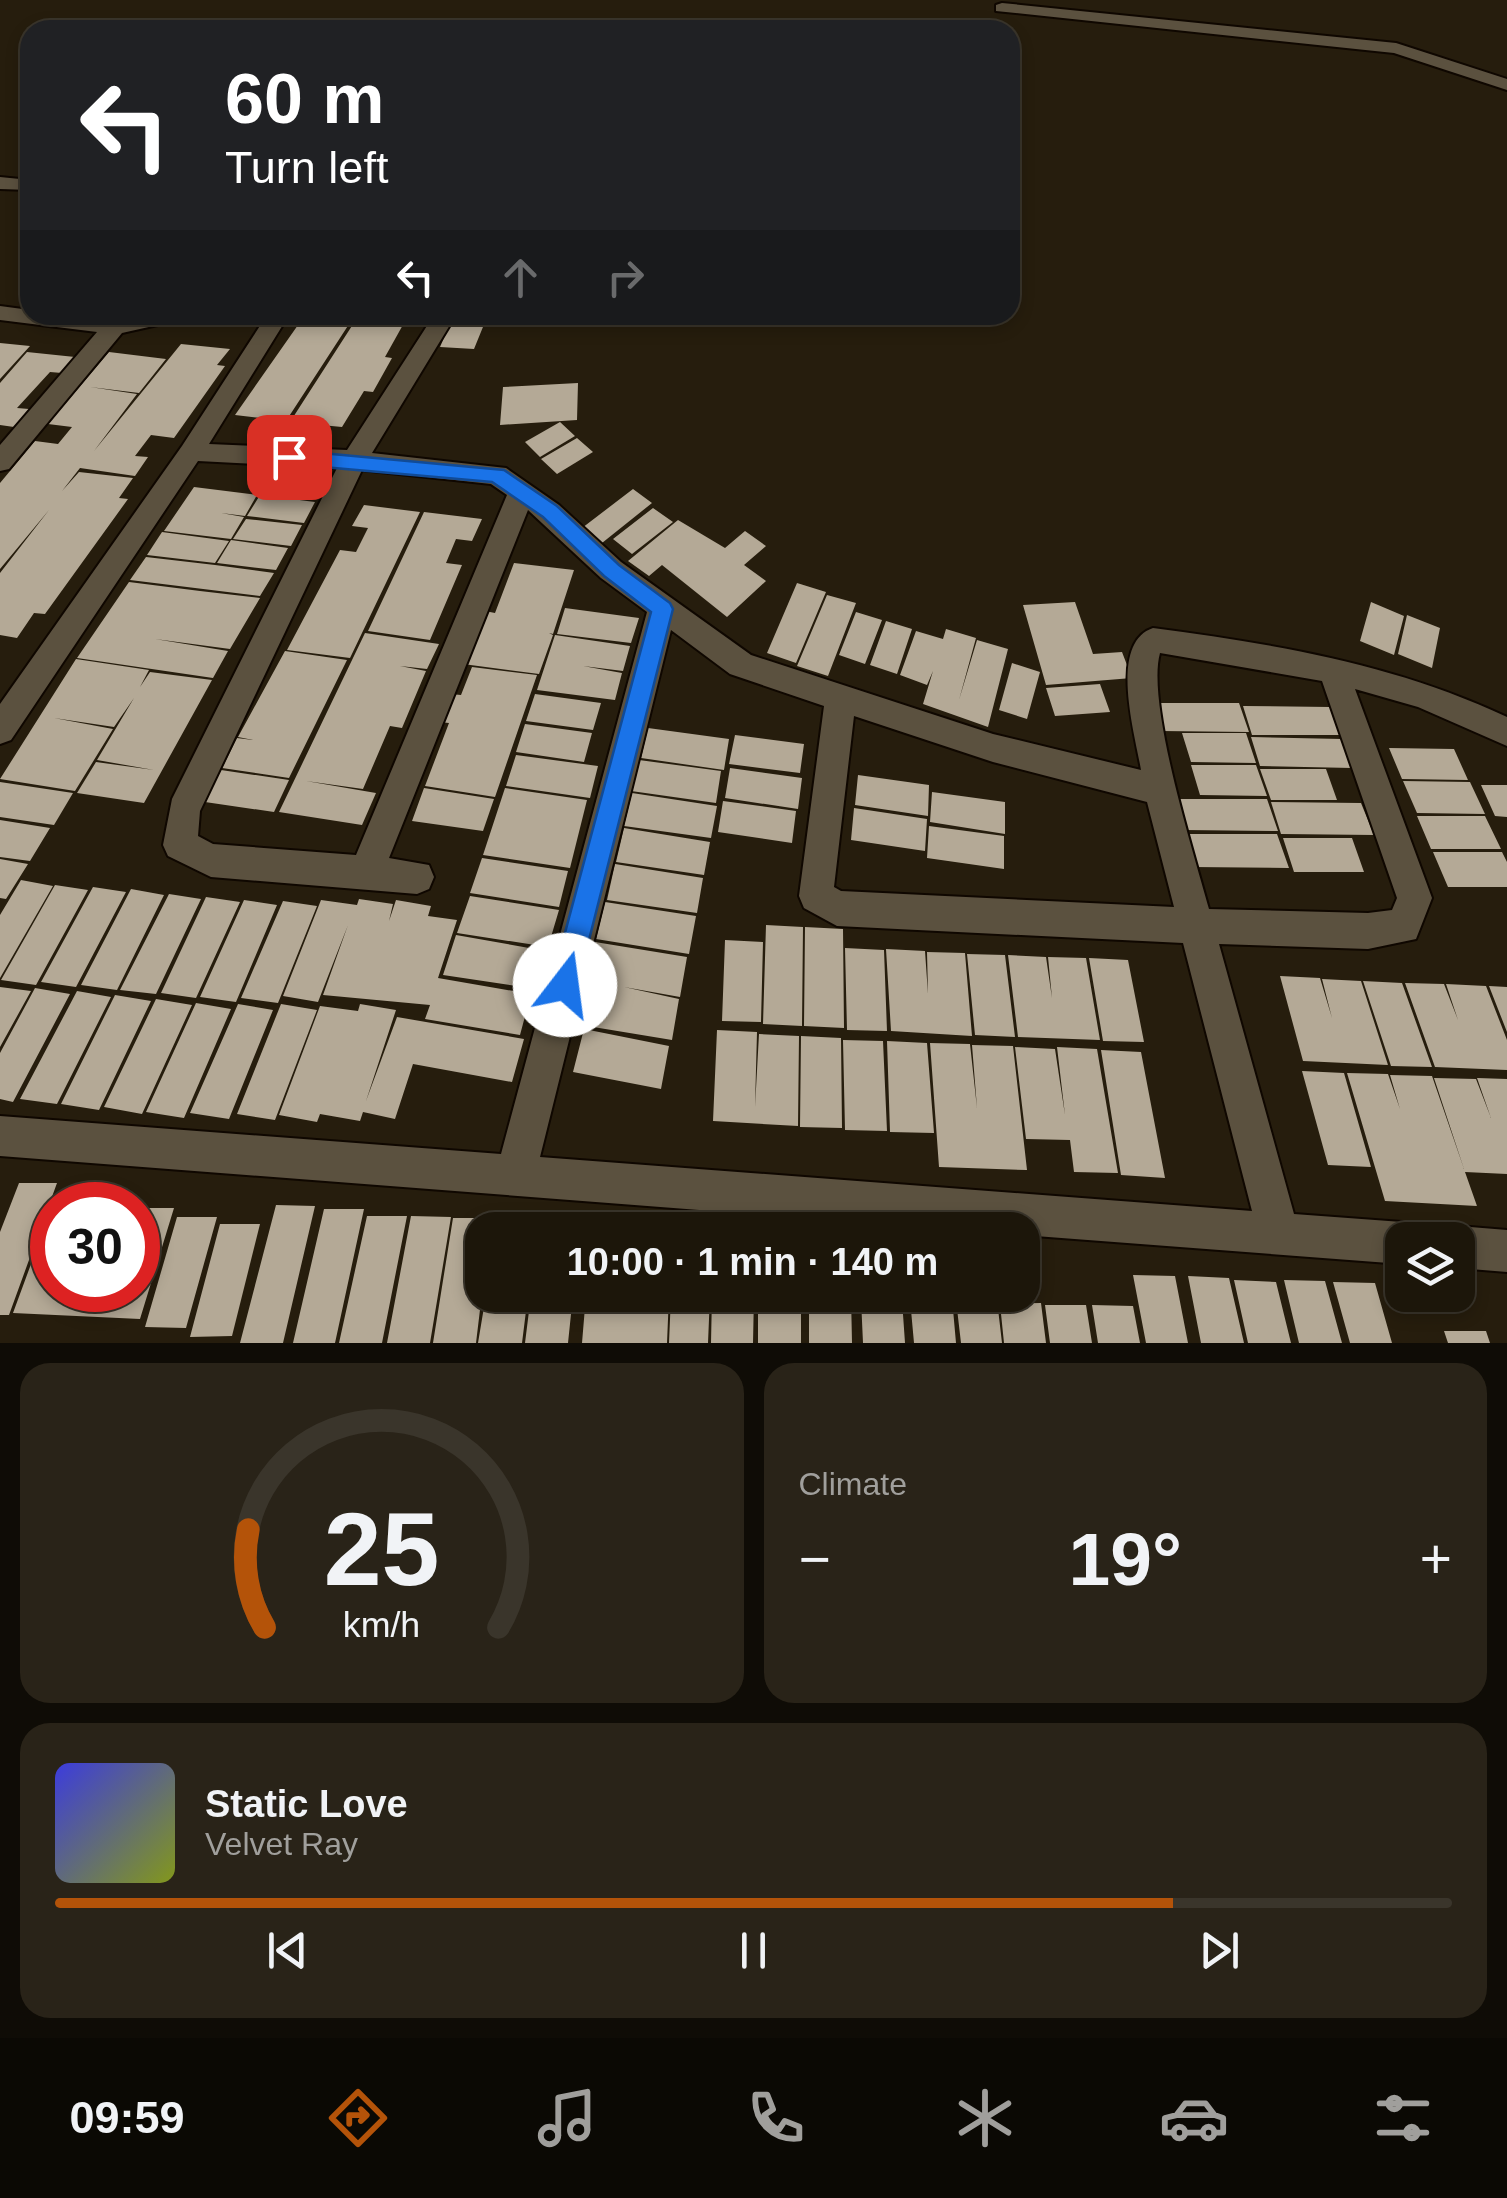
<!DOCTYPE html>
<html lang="en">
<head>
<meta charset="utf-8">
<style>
	:root { --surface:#1c160a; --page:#292318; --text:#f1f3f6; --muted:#a09f9c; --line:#3a352b; --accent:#b45309 }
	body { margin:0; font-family:Helvetica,sans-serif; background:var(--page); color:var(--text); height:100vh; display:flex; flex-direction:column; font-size:38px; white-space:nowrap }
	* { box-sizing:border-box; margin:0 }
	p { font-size:32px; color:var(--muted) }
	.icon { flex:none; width:55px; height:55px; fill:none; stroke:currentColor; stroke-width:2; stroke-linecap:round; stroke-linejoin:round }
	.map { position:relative; height:1343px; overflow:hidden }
	.sheet { display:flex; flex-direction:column; gap:20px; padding:20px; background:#0f0c06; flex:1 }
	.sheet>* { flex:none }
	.hud { position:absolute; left:20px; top:20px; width:1000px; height:305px; border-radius:30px; box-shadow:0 5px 15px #0003,0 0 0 2px var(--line); background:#202124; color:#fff; overflow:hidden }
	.controls { position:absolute; left:1385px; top:1222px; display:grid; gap:20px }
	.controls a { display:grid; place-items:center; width:90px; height:90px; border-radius:20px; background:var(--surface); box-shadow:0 5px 15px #0003,0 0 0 2px var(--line); font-size:50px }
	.speed { position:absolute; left:30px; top:1182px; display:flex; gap:20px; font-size:50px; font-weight:700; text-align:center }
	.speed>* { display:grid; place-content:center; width:130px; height:130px; border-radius:50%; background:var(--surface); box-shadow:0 5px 15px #0003,0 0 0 2px var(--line); line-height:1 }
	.speed .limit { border:15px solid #d22; background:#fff; color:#111 }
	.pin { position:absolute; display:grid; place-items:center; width:85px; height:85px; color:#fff; margin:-42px; border-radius:20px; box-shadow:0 5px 15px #0006 }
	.me { position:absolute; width:110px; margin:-55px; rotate:15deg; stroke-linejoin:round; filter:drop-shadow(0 0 8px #0008) }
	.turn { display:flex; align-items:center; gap:35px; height:210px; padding:0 40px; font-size:45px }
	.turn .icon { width:130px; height:130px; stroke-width:2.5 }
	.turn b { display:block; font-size:70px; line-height:85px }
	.lanes { display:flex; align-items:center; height:95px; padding:0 40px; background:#0003; justify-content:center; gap:50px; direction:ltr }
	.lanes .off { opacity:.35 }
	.big { font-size:75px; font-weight:600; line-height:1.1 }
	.sheet .widget { flex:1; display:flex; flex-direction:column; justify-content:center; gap:15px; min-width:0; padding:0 35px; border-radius:30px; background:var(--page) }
	.sheet .dial { align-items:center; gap:0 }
	.dial svg { height:260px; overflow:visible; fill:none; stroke:var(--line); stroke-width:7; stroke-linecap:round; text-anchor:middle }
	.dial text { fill:var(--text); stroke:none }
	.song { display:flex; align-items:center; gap:30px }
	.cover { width:120px; height:120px; border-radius:15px; background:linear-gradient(135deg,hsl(240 70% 55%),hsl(70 70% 35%)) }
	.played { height:10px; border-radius:5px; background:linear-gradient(90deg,var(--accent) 80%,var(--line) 80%) }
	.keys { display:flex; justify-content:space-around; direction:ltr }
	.heat { display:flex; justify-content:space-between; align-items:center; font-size:55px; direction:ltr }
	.sheet .tiles { flex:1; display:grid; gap:20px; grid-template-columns:1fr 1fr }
	.widget:last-child { grid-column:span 2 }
	.trip { position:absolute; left:465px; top:1212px; width:575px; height:100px; border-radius:30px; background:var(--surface); box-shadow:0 5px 15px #0003,0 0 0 2px var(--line); font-weight:600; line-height:100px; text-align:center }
	.tab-bar { display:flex; height:160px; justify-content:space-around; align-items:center; background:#0b0904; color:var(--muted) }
	.tab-bar .icon { width:70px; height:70px }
	.tab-bar .selected { color:var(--accent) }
	.tab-bar b { font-size:45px; color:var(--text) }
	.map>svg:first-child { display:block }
	.building { fill:#b4a996 }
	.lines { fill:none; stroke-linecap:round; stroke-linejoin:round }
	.street-casing { stroke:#0f0700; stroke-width:4 }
	.street { fill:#5b513f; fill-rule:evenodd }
	.route { fill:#1a73e8; stroke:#114b97; stroke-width:2.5 }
</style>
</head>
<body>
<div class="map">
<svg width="1507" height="1343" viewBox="0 0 1507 1343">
	<rect width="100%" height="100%" fill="#261d0d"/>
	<!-- building -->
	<path class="building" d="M 305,315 L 353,318 L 286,421 L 235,415 Z
		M 357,318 L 404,323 L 385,357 L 392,358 L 373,392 L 364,391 L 342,427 L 290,422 Z
		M 452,319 L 485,322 L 474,349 L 440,347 Z
		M 0,343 L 30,346 L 0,379 Z
		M 181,344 L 230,349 L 217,365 L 225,366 L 174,438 L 151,435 L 135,456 L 148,457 L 135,476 L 80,468 L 62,491 L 79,472 L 133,478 L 119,498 L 128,499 L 45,614 L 34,613 L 17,638 L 0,635 L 0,573 L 49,510 L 0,569 L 0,483 L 35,441 L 58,444 L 72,427 L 48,424 L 109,352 L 166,359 L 139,393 L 90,387 L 137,394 L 94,451 Z
		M 27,352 L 75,357 L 62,373 L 50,372 L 17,408 L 29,409 L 14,427 L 0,425 L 0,383 Z
		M 578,383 L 577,420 L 500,425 L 503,387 Z
		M 560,422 L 575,436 L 540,457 L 525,442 Z
		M 577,438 L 593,452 L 557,474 L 541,459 Z
		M 194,487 L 257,495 L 245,516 L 221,513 L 244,517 L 231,539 L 164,531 Z
		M 633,489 L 652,503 L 602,543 L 582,528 Z
		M 260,495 L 315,502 L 304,523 L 247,516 Z
		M 364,505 L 420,512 L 350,658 L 287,650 L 340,550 L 356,552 L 368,528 L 352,526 Z
		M 653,508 L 673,522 L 632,554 L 613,539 Z
		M 424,512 L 482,519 L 472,541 L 456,539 L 446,563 L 462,565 L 430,640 L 368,631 Z
		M 246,519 L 302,525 L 291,546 L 233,539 Z
		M 678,520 L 725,548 L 745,531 L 766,546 L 744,565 L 766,581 L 727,617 L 662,565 L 649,576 L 628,561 Z
		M 162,532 L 229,541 L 215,563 L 147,555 Z
		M 231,540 L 288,548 L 276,570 L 217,563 Z
		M 146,557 L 215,565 L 274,573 L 260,596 L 130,580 Z
		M 514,563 L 574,570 L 553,634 L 549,633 L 553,635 L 539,674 L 463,664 L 485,611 L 495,613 Z
		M 129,582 L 200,591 L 260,598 L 230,649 L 155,639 L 228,651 L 213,678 L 77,658 Z
		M 797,583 L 826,592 L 796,663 L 767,653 Z
		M 827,595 L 856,603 L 828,676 L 797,666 Z
		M 1075,602 L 1093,654 L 1122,652 L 1132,678 L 1046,685 L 1023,605 Z
		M 1371,602 L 1404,616 L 1394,655 L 1360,641 Z
		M 565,608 L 639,618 L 631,643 L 557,634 Z
		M 856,612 L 882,620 L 865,664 L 839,655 Z
		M 1407,615 L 1440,628 L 1432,668 L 1398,654 Z
		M 886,621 L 912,629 L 897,674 L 870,665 Z
		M 946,629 L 976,638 L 959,700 L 977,640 L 1008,649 L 988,727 L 923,704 L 933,671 L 927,685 L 900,675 L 916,631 L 943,639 Z
		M 365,633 L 439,644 L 427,669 L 400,666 L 426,671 L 402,728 L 390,726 L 363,789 L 306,781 L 376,793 L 362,825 L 279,812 Z
		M 555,635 L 630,646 L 623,671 L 583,666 L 622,673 L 615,700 L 537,690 Z
		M 285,651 L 347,660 L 289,778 L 222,768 L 237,738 L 253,740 L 238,737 Z
		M 76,659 L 149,670 L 140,687 L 150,672 L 212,680 L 144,803 L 77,793 L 96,762 L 154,770 L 97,760 L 134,698 L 114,727 L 54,718 L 113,729 L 75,791 L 0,779 Z
		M 1012,663 L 1040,672 L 1027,719 L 999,710 Z
		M 472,667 L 537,675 L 495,797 L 425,786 L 449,723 L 439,722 L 450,694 L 461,695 Z
		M 1100,684 L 1110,712 L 1055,716 L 1046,688 Z
		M 535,694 L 601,703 L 593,730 L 526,721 Z
		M 1153,703 L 1239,703 L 1249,732 L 1161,731 Z
		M 1243,706 L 1330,707 L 1341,735 L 1252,735 Z
		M 525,724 L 592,733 L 584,762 L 516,752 Z
		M 648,728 L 729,739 L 724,770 L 641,758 Z
		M 1182,733 L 1246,733 L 1256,763 L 1191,762 Z
		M 735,735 L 804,744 L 800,773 L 729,764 Z
		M 1251,737 L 1342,739 L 1352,768 L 1260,766 Z
		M 1389,748 L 1454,749 L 1468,780 L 1402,779 Z
		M 516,755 L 598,766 L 590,798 L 506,786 Z
		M 639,760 L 721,771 L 716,803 L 631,791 Z
		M 1191,765 L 1256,765 L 1267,796 L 1200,795 Z
		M 730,768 L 802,778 L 798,809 L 725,798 Z
		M 1260,769 L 1326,769 L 1337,800 L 1271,800 Z
		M 221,770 L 289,780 L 274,812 L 205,802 Z
		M 858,775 L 929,785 L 928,816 L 855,805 Z
		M 1403,781 L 1470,782 L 1485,814 L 1417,813 Z
		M 0,782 L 73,793 L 54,825 L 0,817 Z
		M 1481,785 L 1507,785 L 1507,817 L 1495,816 Z
		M 424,788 L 494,799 L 483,831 L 412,821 Z
		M 505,788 L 587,800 L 570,868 L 483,855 Z
		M 932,792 L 1005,802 L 1005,834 L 930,822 Z
		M 632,793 L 717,806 L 711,838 L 624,826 Z
		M 1175,799 L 1267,799 L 1278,831 L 1184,830 Z
		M 723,801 L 796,811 L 792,843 L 718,832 Z
		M 1271,802 L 1361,803 L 1374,835 L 1281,834 Z
		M 854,808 L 927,819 L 925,851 L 851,840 Z
		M 1417,816 L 1485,816 L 1501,849 L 1431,849 Z
		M 0,820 L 50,828 L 30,861 L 0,857 Z
		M 929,826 L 1004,836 L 1004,869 L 927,858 Z
		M 624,828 L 710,842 L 704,875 L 616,862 Z
		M 1183,834 L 1277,834 L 1289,868 L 1192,867 Z
		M 1283,838 L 1352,838 L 1364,872 L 1294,872 Z
		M 1433,852 L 1502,852 L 1507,862 L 1507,887 L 1448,887 Z
		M 482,858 L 568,871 L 559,907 L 470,893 Z
		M 0,859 L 28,864 L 6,899 L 0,898 Z
		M 615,864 L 703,878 L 697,913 L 607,900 Z
		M 21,880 L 53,886 L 0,978 L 0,915 Z
		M 55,885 L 88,890 L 36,985 L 1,980 Z
		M 93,887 L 126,892 L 76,987 L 41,982 Z
		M 131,889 L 164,895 L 117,990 L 81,985 Z
		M 169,894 L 201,899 L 156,994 L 120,990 Z
		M 470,896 L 559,910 L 548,947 L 457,933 Z
		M 206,897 L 240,902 L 196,998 L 161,993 Z
		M 359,899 L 393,904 L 389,921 L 396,900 L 431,906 L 428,916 L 457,920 L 438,978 L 531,994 L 520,1035 L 425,1019 L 430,1005 L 323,995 L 348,925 L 318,1002 L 283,996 L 321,900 L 357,905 Z
		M 244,900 L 277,905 L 236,1002 L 200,997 Z
		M 283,901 L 317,906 L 278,1003 L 241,998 Z
		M 605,902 L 696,916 L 689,954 L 596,939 Z
		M 766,925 L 803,927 L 802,1026 L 763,1024 Z
		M 805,927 L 843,929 L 844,1028 L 804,1026 Z
		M 456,935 L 546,951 L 536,989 L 443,975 Z
		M 725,940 L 763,942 L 761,1022 L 722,1021 Z
		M 595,942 L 687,957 L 680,997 L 624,987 L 679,999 L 672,1040 L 575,1024 Z
		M 845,948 L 884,950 L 887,1031 L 847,1030 Z
		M 886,949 L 925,951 L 928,994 L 927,952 L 965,953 L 972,1036 L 891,1031 Z
		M 967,954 L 1005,955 L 1015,1037 L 975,1035 Z
		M 1008,955 L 1046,957 L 1052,998 L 1048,957 L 1086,958 L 1100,1040 L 1018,1037 Z
		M 1089,958 L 1128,960 L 1144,1042 L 1103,1041 Z
		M 1280,976 L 1320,978 L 1332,1018 L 1322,979 L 1361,981 L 1388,1065 L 1303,1061 Z
		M 1363,981 L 1402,983 L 1432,1067 L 1391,1066 Z
		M 1405,983 L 1444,984 L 1458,1020 L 1446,984 L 1486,986 L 1507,1040 L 1507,1070 L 1435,1067 Z
		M 1489,986 L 1507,987 L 1507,1032 Z
		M 0,987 L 31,991 L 0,1047 Z
		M 35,988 L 70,994 L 13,1102 L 0,1099 L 0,1053 Z
		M 77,991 L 111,997 L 57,1104 L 20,1099 Z
		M 115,995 L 151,1001 L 99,1110 L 61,1104 Z
		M 156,999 L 192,1005 L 142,1114 L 104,1107 Z
		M 196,1003 L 231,1009 L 184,1118 L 146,1112 Z
		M 238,1004 L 273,1010 L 229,1119 L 190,1113 Z
		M 281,1004 L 317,1010 L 275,1120 L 237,1114 Z
		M 360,1004 L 396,1010 L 366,1101 L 397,1017 L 524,1039 L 512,1082 L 413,1064 L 395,1119 L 363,1112 L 360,1121 L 320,1114 L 317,1122 L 279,1115 L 320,1006 L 358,1011 Z
		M 584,1029 L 669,1046 L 661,1089 L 573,1072 Z
		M 717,1030 L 757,1032 L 755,1107 L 759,1034 L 799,1036 L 798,1126 L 713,1121 Z
		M 801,1036 L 841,1038 L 842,1128 L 800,1127 Z
		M 843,1040 L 883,1041 L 887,1131 L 845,1130 Z
		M 887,1041 L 927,1043 L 934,1133 L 890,1132 Z
		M 930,1043 L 970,1044 L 977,1108 L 972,1045 L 1013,1046 L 1027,1170 L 939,1167 Z
		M 1015,1047 L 1055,1049 L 1065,1115 L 1057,1047 L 1097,1049 L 1118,1173 L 1074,1172 L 1070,1140 L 1026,1139 Z
		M 1101,1050 L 1141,1052 L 1165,1178 L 1121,1175 Z
		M 1302,1071 L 1344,1073 L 1371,1167 L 1328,1165 Z
		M 1347,1073 L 1388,1074 L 1400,1109 L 1390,1075 L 1432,1076 L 1464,1169 L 1434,1078 L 1476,1079 L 1491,1118 L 1477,1078 L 1507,1079 L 1507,1174 L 1465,1172 L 1477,1206 L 1385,1201 Z
		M 19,1183 L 57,1183 L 9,1315 L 0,1315 L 0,1232 Z
		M 276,1205 L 315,1206 L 283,1343 L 240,1343 Z
		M 52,1207 L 52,1290 L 138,1290 L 138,1208 L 174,1208 L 140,1319 L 13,1313 Z
		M 324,1209 L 364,1209 L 335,1343 L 293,1343 Z
		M 367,1216 L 407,1216 L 382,1343 L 339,1343 Z
		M 411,1216 L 451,1217 L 430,1343 L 387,1343 Z
		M 177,1217 L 217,1217 L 186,1328 L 145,1327 Z
		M 453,1218 L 493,1218 L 491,1230 L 482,1230 L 482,1293 L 476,1343 L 433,1343 Z
		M 497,1220 L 537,1221 L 536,1230 L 495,1230 Z
		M 540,1222 L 581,1223 L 580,1230 L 539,1230 Z
		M 220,1224 L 260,1224 L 232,1336 L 190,1337 Z
		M 1133,1275 L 1175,1276 L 1188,1343 L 1146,1343 Z
		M 1188,1276 L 1229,1278 L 1244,1343 L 1201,1343 Z
		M 1234,1280 L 1276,1282 L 1291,1343 L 1248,1343 Z
		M 1284,1280 L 1325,1281 L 1342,1343 L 1299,1343 Z
		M 1333,1282 L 1375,1283 L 1392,1343 L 1350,1343 Z
		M 486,1295 L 528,1295 L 522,1343 L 478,1343 Z
		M 531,1295 L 573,1295 L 568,1343 L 525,1343 Z
		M 586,1295 L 669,1295 L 667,1343 L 582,1343 Z
		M 671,1295 L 710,1295 L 708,1343 L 669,1343 Z
		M 712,1295 L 754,1295 L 753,1343 L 711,1343 Z
		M 758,1295 L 801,1295 L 801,1343 L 758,1343 Z
		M 809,1295 L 851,1295 L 852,1343 L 809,1343 Z
		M 952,1298 L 956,1343 L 914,1343 L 910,1299 Z
		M 861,1299 L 902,1300 L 905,1343 L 863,1343 Z
		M 956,1300 L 997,1300 L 1002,1343 L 961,1343 Z
		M 1041,1303 L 1046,1343 L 1004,1343 L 1000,1304 Z
		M 1045,1305 L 1086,1305 L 1092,1343 L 1050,1343 Z
		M 1092,1305 L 1133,1306 L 1140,1343 L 1098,1343 Z
		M 1444,1331 L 1486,1331 L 1490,1343 L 1448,1343 Z"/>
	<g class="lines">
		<defs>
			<path id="street" d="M 1002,3 L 1396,43 L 1507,79 L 1507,90 L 1394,53 L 996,11 L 996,5 Z
				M 0,177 L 30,180 L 30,190 L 0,189 Z
				M 0,306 L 30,310 L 30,315 L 114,320 L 137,315 L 183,315 L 180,320 L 122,333 L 9,469 L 0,471 L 0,445 L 97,332 L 0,320 Z
				M 267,315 L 289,315 L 209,444 L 347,450 L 434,315 L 456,315 L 372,453 L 506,468 L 559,505 L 621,562 L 751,655 L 993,734 L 1141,770 C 1135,734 1108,643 1153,628 C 1275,644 1395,664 1507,717 L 1507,746 L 1418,707 L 1355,689 L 1432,898 L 1416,939 L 1368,949 L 1219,944 L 1294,1214 L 1402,1222 L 1417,1228 L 1422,1240 L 1402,1240 L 1402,1264 L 1022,1235 L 1022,1230 L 960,1230 L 0,1156 L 0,1116 L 501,1154 L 647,612 L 601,578 L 528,510 L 389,858 L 429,865 L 434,877 L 429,889 L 417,894 L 211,877 L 168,856 L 163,845 L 172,799 L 337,468 L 198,461 L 11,740 L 0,744 L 0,704 L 182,446 ZM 362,470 L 491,484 L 507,495 L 356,855 L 213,844 L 198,836 L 200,811 ZM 671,630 L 730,674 L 824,706 L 799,896 L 804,908 L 837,926 L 1183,943 L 1252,1211 L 540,1157 ZM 1160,653 L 1322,681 L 1397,898 L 1392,910 L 1368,913 L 1209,909 C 1194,854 1146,703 1160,653 ZM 854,716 L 993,762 L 1147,802 L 1174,907 L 841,891 L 834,887 Z
				M 1458,1226 L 1507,1230 L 1507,1272 L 1458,1268 L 1458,1240 L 1440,1240 L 1443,1232 Z"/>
		</defs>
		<!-- street casing -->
		<use href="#street" class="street-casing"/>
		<!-- street -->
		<use href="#street" class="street"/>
	</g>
	<!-- route -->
	<path class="route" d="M 289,450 L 504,470 L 557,506 L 619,565 L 670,603 L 673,609 L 575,995 L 565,999 L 555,995 L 551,985 L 651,612 L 604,576 L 543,517 L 492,482 L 289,464 L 279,457 Z"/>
</svg>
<div class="controls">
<a><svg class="icon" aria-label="layers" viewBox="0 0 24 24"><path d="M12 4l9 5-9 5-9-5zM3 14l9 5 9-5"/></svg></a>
</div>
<div class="speed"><div class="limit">30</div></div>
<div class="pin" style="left:289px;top:457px;background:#d93025"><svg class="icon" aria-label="arrive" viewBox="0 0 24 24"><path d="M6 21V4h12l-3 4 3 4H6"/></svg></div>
<svg class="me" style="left:565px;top:985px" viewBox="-20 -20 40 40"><circle r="19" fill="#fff"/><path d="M0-13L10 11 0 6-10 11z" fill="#1a73e8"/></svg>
<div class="trip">10:00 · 1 min · 140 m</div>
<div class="hud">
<div class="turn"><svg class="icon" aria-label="left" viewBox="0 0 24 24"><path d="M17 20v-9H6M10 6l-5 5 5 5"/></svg><div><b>60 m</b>Turn left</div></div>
<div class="lanes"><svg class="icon" aria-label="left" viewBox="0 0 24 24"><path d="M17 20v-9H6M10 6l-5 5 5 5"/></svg><svg class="icon off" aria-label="ahead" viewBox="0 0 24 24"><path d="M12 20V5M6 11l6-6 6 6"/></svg><svg class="icon off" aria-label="right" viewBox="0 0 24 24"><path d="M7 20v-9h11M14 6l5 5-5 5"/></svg></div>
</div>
</div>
<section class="sheet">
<div class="tiles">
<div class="widget dial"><svg viewBox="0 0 100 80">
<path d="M14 69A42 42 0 1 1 86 69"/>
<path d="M14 69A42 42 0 0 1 9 39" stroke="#b45309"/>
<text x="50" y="56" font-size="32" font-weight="700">25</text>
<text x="50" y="72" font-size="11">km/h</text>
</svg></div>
<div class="widget"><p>Climate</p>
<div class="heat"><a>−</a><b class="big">19°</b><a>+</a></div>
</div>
<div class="widget">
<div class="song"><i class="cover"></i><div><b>Static Love</b><p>Velvet Ray</p></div></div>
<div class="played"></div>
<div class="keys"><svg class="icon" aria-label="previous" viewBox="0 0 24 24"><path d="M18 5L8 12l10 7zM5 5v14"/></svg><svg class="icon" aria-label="pause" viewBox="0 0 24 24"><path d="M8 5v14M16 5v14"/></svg><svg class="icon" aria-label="next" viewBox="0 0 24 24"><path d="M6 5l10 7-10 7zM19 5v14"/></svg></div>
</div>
</div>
</section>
<nav class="tab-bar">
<b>09:59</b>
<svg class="icon selected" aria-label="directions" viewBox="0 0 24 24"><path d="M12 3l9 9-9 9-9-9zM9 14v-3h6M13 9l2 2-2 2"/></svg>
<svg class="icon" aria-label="music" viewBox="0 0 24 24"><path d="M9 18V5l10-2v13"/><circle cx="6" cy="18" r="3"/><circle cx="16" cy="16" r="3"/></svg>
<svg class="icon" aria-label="phone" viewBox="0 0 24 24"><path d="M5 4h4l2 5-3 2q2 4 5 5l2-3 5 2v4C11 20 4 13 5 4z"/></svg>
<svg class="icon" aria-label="climate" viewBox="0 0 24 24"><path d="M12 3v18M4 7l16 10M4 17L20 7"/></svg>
<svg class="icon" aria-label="car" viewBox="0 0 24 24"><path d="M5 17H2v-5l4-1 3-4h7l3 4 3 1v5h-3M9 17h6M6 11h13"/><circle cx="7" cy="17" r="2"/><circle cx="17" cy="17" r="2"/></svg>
<svg class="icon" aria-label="filters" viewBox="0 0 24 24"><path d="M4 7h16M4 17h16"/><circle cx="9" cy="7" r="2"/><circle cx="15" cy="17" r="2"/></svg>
</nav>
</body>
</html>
